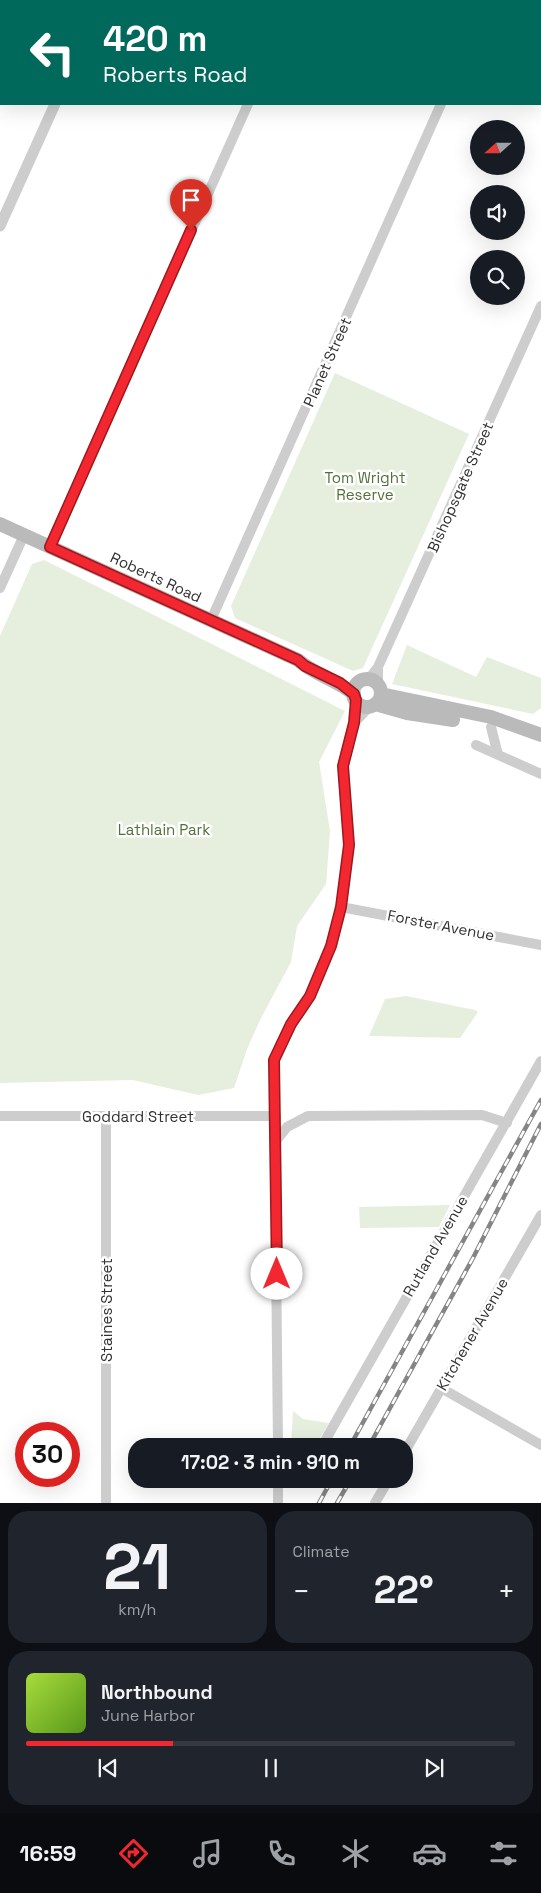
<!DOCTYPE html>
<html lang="en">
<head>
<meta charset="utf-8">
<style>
	:root { --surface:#171b24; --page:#20242c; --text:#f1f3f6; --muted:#9ea1a6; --line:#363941; --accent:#f32730 }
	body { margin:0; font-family:"Space Grotesk",sans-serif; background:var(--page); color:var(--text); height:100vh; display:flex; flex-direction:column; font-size:19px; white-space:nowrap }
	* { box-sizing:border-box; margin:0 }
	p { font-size:16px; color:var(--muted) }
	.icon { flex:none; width:28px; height:28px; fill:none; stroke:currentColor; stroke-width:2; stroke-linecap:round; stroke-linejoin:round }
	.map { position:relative; height:1503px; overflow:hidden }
	.panel { display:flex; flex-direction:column; gap:8px; padding:8px; background:#0d0f14; flex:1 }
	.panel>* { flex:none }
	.banner { position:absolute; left:0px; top:0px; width:541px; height:105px; box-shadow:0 5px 20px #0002; background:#00695c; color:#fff; overflow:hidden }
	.needle { width:32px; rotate:249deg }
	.controls { position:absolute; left:470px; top:120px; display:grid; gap:10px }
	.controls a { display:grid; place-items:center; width:55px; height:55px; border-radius:50%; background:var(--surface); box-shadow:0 5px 20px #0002; font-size:25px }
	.speed { position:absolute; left:15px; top:1422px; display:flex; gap:10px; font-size:25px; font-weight:700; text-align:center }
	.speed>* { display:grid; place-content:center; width:65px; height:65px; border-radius:50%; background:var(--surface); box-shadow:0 5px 20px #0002; line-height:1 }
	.speed .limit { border:8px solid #d22; background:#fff; color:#111 }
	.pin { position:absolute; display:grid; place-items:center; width:42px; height:42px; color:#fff; margin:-51px -21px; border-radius:50% 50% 50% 0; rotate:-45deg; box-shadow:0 0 5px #0007 }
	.pin .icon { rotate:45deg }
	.me { position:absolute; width:55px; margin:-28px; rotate:0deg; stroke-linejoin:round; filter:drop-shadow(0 0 4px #0008) }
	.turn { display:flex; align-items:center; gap:18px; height:105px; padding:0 20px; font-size:22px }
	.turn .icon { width:65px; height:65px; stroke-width:2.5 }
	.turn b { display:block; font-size:35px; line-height:42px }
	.big { font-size:38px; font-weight:800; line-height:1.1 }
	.panel .card { flex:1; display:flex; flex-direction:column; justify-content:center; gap:8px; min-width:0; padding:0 18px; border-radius:20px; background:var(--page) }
	.panel .dial { align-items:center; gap:0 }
	.dial b { font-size:65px; line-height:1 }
	.song { display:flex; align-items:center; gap:15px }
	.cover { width:60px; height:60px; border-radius:8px; background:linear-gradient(135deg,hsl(80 70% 55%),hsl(90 70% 35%)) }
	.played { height:5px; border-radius:2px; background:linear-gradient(90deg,var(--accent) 30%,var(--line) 30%) }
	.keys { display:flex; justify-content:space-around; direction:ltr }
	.heat { display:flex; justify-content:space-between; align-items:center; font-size:28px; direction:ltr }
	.panel .tiles { flex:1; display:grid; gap:8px; grid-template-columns:1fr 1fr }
	.card:last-child { grid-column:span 2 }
	.trip { position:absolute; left:128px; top:1438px; width:285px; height:50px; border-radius:20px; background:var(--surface); box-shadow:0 5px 20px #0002; font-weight:800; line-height:50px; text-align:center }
	.tabs { display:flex; height:80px; justify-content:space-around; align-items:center; background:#090b0e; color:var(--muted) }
	.tabs .icon { width:35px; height:35px }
	.tabs .on { color:var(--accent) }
	.tabs b { font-size:22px; color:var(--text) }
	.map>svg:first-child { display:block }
	.green { fill:#e6eedd }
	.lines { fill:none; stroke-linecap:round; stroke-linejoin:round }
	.minor { stroke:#cdcdcd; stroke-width:10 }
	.tertiary { stroke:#cdcdcd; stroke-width:11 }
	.secondary { stroke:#bababa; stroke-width:14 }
	.rail-casing { stroke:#858585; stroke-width:4.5 }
	.rail { stroke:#fff; stroke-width:2.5; stroke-dasharray:8; stroke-linecap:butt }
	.route-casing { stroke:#9e191f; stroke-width:12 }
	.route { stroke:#f32730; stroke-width:9 }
	.labels { text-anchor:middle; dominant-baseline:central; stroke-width:5; stroke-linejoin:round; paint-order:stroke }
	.street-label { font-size:15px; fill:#303030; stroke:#fff }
	.park-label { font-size:15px; fill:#527039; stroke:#fff }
</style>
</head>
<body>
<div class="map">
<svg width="541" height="1503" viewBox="0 0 541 1503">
	<rect width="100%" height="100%" fill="#fff"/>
	<!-- green -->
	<path class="green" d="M 335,373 L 469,434 L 363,668 L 353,671 L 235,618 L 231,606 Z
		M 44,560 L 345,711 L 319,762 L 330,831 L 326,884 L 297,926 L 291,962 L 260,1020 L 247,1049 L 234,1088 L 198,1095 L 133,1080 L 0,1083 L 0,636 L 32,564 Z
		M 407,645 L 476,677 L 487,657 L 541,678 L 541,708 L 533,714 L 392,684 Z
		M 406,996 L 475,1010 L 478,1012 L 460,1038 L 369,1036 L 385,999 Z
		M 450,1205 L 439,1227 L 360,1228 L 359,1207 Z
		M 293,1411 L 303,1419 L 329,1423 L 315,1446 L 291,1446 Z"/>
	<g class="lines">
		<!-- minor -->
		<path class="minor" d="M 293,1 L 294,0
			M 487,1 L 487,0
			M 50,547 L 248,104
			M 0,588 L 24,535
			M 211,620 L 441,104
			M 368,680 L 378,667 L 541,306
			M 378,684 L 378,667
			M 354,723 L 370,706
			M 491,727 L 498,755
			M 476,745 L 541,774
			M 341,907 L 541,945
			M 0,1116 L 276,1116
			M 106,1116 L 106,1503
			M 276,1141 L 287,1127 L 308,1116 L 482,1115 L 507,1123
			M 441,1388 L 541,1445
			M 278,1446 L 274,1060 L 291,1025 L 310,996 L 331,946 L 341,907 L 349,845 L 343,766 L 354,723 L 356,700
			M 322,1446 L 541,1061
			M 404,1453 L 541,1215
			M 278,1503 L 278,1479
			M 375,1503 L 389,1479"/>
		<!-- tertiary -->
		<path class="tertiary" d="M 101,1 L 102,0
			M 0,226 L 55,104"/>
		<!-- secondary -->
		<path class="secondary" d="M 429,0 L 432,1
			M 447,0 L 450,1
			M 540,46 L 541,46
			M 0,524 L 298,660 C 315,675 337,680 354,694
			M353 693a14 14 0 1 1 28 0a14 14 0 1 1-28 0Z
			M 381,694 L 491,717 L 541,735
			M 375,704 L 407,713 L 453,720"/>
		<defs>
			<path id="rail" d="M 350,1446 L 541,1100
				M 369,1446 L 473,1258 L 541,1124
				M 319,1503 L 332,1479
				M 337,1503 L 351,1479"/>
		</defs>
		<!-- rail casing -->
		<use href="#rail" class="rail-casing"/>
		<!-- rail -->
		<use href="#rail" class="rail"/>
	</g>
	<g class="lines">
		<defs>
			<path id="route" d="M 191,230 L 50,547 L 298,660 L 305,666 L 340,683 L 354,694 L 356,700 L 354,723 L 343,766 L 349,845 L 341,907 L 331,946 L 310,996 L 291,1024 L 274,1060 L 277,1274"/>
		</defs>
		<!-- route casing -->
		<use href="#route" class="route-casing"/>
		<!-- route -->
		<use href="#route" class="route"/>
	</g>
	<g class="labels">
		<!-- street labels -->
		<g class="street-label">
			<text transform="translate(327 362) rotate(-66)">Planet Street</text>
			<text transform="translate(460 487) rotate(-66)">Bishopsgate Street</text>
			<text transform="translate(156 577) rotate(25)">Roberts Road</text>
			<text transform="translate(441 925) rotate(11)">Forster Avenue</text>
			<text x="138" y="1116">Goddard Street</text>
			<text transform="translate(435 1246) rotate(-60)">Rutland Avenue</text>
			<text transform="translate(106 1310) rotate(-90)">Staines Street</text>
			<text transform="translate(472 1334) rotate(-60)">Kitchener Avenue</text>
		</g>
		<!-- park labels -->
		<g class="park-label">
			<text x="365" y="477">Tom Wright<tspan x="365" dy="17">Reserve</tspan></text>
			<text x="164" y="829">Lathlain Park</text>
		</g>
	</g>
</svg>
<div class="controls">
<a><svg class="needle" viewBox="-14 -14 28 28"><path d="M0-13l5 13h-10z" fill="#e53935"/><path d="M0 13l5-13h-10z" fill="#9ea1a6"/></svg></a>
<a><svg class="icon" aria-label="sound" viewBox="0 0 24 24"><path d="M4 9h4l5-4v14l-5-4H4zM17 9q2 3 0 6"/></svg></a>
<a><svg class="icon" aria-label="search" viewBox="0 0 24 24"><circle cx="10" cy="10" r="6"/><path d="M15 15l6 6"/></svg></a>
</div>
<div class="speed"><div class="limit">30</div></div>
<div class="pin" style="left:191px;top:230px;background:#d93025"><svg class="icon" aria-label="arrive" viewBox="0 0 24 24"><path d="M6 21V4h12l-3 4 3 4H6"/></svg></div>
<svg class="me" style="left:277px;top:1274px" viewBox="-20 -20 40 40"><circle r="19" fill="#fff"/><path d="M0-13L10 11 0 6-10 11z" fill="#f32730"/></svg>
<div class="trip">17:02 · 3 min · 910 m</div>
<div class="banner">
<div class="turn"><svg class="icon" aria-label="left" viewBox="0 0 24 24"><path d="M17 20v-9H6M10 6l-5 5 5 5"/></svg><div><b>420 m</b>Roberts Road</div></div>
</div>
</div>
<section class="panel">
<div class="tiles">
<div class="card dial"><b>21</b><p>km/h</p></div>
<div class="card"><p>Climate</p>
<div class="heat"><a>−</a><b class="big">22°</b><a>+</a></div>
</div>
<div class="card">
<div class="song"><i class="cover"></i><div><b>Northbound</b><p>June Harbor</p></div></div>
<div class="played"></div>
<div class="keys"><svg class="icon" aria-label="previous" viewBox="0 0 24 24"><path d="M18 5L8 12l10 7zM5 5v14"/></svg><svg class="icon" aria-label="pause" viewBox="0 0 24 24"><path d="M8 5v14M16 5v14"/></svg><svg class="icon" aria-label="next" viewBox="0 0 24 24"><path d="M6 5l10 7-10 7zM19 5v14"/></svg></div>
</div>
</div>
</section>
<nav class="tabs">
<b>16:59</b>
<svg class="icon on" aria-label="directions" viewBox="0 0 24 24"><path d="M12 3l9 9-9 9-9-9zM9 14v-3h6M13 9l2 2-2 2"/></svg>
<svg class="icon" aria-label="music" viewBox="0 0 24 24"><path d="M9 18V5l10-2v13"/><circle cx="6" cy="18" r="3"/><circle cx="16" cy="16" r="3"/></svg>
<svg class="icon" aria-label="phone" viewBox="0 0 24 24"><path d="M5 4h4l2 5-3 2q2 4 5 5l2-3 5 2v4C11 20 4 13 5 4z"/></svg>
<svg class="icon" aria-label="climate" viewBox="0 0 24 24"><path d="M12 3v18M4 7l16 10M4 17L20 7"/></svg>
<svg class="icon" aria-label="car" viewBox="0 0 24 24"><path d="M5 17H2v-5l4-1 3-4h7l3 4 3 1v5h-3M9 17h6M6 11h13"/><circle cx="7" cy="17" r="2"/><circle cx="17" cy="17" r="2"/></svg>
<svg class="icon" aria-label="filters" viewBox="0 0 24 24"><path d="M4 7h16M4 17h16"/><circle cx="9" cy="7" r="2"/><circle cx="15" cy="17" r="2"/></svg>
</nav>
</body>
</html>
